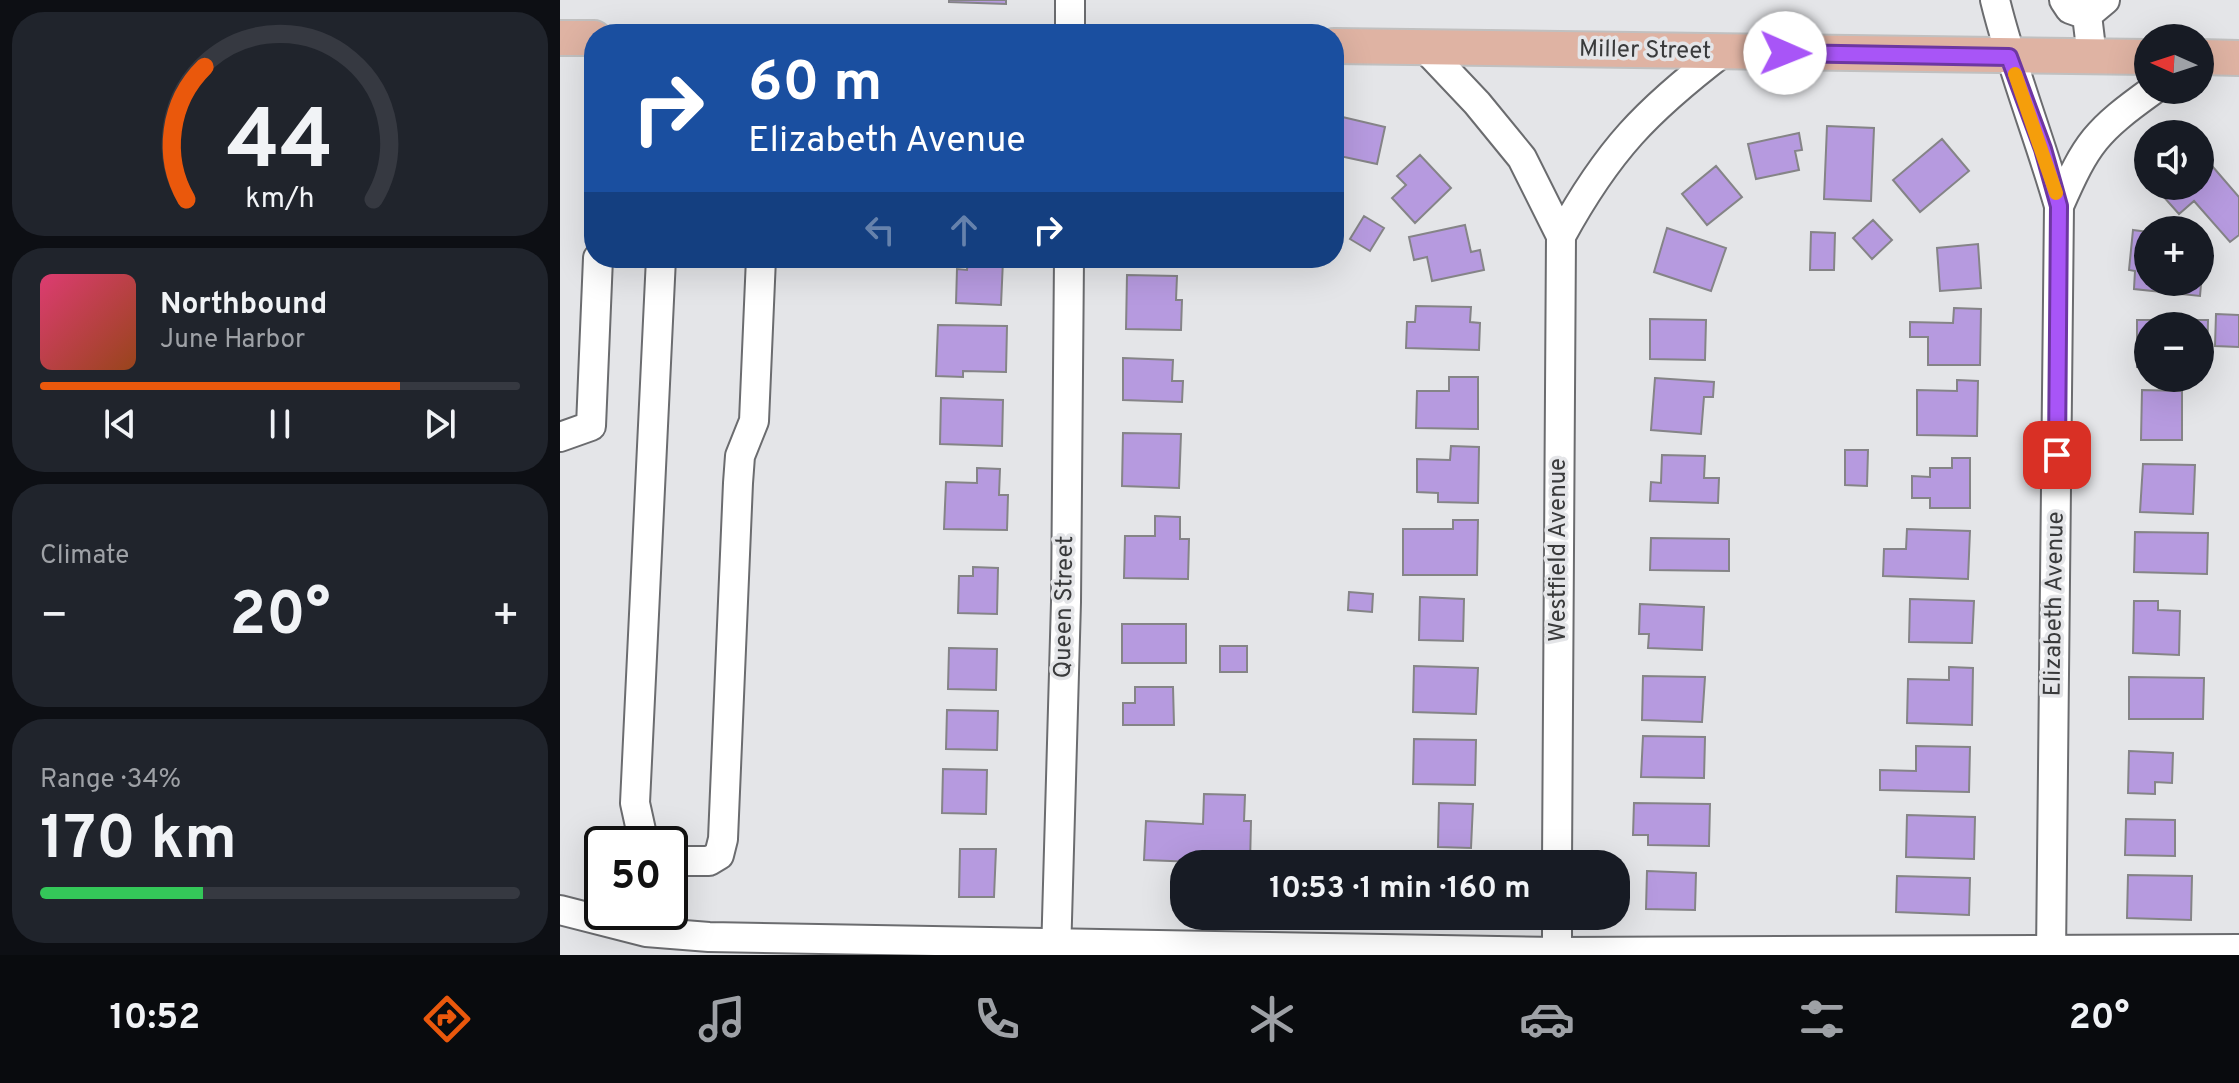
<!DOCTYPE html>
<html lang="en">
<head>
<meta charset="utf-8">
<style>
	:root { --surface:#171b24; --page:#20242c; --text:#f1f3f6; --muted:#9ea1a6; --line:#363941; --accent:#ea580c }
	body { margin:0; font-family:Overpass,sans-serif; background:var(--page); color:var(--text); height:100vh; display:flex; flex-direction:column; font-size:30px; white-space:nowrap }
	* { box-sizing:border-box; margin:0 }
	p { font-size:26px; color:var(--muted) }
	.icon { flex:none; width:44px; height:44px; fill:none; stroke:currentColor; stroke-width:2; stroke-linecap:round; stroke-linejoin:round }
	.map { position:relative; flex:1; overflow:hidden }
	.drawer { display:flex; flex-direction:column; gap:12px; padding:12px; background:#0d0f14; width:560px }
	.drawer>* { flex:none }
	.top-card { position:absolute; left:24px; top:24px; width:760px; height:244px; border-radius:32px; box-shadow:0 8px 32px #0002; background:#1a4fa0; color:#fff; overflow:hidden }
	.needle { width:52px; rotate:273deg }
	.fabs { position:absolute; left:1574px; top:24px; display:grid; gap:16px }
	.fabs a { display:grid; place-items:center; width:80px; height:80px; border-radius:50%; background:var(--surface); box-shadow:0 8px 32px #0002; font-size:40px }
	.speed { position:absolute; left:24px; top:826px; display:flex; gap:16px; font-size:40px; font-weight:700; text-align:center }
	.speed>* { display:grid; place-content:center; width:104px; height:104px; border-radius:50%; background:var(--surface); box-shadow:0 8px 32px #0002; line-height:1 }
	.speed .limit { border:4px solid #111; border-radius:12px; background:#fff; color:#111 }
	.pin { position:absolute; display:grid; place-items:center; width:68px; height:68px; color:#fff; margin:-34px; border-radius:16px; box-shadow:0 4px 12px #0006 }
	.me { position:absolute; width:88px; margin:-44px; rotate:91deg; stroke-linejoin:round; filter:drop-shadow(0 0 6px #0008) }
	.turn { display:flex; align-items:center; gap:28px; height:168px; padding:0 32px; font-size:36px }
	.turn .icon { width:104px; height:104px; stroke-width:2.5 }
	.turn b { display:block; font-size:56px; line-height:68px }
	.lanes { display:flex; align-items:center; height:76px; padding:0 32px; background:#0003; justify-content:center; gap:40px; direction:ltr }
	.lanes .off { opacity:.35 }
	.big { font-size:60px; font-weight:700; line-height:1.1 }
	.drawer .widget { flex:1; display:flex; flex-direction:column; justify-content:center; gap:12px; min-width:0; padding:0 28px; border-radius:32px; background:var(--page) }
	.drawer .dial { align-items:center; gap:0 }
	.dial svg { height:208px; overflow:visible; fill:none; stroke:var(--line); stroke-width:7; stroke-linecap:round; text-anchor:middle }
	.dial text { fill:var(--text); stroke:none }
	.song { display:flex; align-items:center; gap:24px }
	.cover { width:96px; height:96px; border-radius:12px; background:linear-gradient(135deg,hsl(340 70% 55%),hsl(20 70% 35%)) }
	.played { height:8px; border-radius:4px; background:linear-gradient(90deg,var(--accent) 75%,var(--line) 75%) }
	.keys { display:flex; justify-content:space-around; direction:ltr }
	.heat { display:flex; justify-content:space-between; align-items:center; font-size:44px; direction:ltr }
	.charge { height:12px; border-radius:6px; background:linear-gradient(90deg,#34c759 34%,var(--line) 0) }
	.trip { position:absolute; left:610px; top:850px; width:460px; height:80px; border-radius:32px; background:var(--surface); box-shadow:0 8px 32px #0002; font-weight:700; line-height:80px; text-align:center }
	.tab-bar { display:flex; height:128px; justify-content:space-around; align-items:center; background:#090b0e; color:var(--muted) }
	.tab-bar .icon { width:56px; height:56px }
	.tab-bar .current { color:var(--accent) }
	.tab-bar b { font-size:36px; color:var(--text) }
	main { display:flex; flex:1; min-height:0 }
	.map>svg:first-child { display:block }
	.building { fill:#b69adf; stroke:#858487; stroke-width:2 }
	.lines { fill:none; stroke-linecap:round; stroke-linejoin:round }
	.minor-casing { stroke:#6b6c6f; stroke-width:32 }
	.major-casing { stroke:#c0c0c0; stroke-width:38 }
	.minor { stroke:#fff; stroke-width:28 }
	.major { stroke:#dfb3a3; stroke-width:34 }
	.route-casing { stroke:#6d37a1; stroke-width:20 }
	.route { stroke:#a855f7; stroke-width:14 }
	.slow { stroke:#f59e0b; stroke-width:14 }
	.labels { text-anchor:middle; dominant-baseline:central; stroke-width:7; stroke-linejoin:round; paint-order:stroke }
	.street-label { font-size:24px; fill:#393a3b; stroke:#e4e5e8 }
</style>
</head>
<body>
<main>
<section class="drawer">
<div class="widget dial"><svg viewBox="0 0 100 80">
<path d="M14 69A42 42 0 1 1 86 69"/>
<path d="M14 69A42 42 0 0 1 21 18" stroke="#ea580c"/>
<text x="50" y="56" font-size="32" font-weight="700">44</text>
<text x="50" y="72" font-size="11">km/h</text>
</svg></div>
<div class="widget">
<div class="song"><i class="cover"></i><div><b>Northbound</b><p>June Harbor</p></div></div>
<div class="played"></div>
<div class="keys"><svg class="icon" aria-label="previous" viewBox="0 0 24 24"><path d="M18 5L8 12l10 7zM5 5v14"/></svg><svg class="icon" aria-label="pause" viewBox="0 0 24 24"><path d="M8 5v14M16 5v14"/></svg><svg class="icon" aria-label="next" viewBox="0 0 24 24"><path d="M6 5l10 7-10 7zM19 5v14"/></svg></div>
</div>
<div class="widget"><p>Climate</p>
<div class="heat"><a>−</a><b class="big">20°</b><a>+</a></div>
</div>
<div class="widget"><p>Range · 34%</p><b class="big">170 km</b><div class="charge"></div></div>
</section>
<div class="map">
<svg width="1679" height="955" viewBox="0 0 1679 955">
	<rect width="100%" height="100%" fill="#e4e5e8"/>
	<!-- building -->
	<path class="building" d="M 389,0 L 446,0 L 446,4 L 389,2 Z
		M 774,115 L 825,127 L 817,164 L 775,155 L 779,141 L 774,140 Z
		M 1267,126 L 1314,128 L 1311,201 L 1264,199 Z
		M 1239,133 L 1242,150 L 1235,151 L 1239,170 L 1196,179 L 1188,144 Z
		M 1382,139 L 1409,171 L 1360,212 L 1333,180 Z
		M 1640,152 L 1679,197 L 1679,235 L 1670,242 L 1634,201 L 1619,214 L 1594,186 L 1640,186 Z
		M 860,155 L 891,188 L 855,223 L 832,198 L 846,185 L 837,176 Z
		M 1156,166 L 1182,197 L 1147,225 L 1122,194 Z
		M 804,216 L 824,228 L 810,251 L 790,239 Z
		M 1313,220 L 1332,240 L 1312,259 L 1293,238 Z
		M 905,225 L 911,252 L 920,250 L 924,270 L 872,281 L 867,257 L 854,260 L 849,237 Z
		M 1107,228 L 1166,248 L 1151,291 L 1094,272 Z
		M 1573,230 L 1588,232 L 1588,282 L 1640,282 L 1640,249 L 1644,250 L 1640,296 L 1574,289 L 1575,271 L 1569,270 Z
		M 1251,232 L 1275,233 L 1274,270 L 1250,270 Z
		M 1418,244 L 1421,288 L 1380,291 L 1377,248 Z
		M 408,259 L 443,260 L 441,305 L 396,303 L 397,269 L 407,270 Z
		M 567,275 L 617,276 L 616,300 L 622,300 L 621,330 L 566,329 Z
		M 856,306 L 911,307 L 910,322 L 920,323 L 919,350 L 846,348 L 847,322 L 855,322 Z
		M 1394,308 L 1421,309 L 1420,365 L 1368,365 L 1368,337 L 1350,337 L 1350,322 L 1393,323 Z
		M 1656,314 L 1679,315 L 1679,347 L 1655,346 Z
		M 1090,319 L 1146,320 L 1145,360 L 1090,359 Z
		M 1577,320 L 1648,320 L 1647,368 L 1640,368 L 1640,326 L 1588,326 L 1588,367 L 1577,367 Z
		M 378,325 L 447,326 L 446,372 L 403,371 L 403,377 L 376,376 Z
		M 563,358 L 613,360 L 612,381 L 623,381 L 622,402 L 563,400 Z
		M 889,377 L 918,377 L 918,429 L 856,428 L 857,391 L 889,391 Z
		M 1095,378 L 1154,382 L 1153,397 L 1144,397 L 1141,434 L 1091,430 Z
		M 1397,380 L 1418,381 L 1417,436 L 1357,435 L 1357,390 L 1397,391 Z
		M 1582,390 L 1622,391 L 1622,440 L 1581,440 Z
		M 381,398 L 443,400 L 442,446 L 380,444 Z
		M 563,433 L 621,434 L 619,488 L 562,486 Z
		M 891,446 L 919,447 L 918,503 L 878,502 L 878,493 L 857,492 L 857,459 L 890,460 Z
		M 1285,450 L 1308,450 L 1307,486 L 1285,485 Z
		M 1102,455 L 1145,456 L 1144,478 L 1159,478 L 1158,503 L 1090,501 L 1091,482 L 1101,483 Z
		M 1392,458 L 1410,458 L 1410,508 L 1370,508 L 1370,498 L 1352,498 L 1352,476 L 1370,477 L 1370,468 L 1392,468 Z
		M 1583,464 L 1635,465 L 1633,514 L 1580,512 Z
		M 417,468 L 440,469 L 439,495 L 448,495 L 447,530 L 384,529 L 386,482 L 417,483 Z
		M 595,516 L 620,517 L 620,539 L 629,539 L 628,579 L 564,578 L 565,536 L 595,536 Z
		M 893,520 L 918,520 L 917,575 L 843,575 L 843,529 L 893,529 Z
		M 1347,529 L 1410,531 L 1408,579 L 1323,576 L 1324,549 L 1346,549 Z
		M 1575,532 L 1648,533 L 1647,574 L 1574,572 Z
		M 1091,538 L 1169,539 L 1169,571 L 1090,570 Z
		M 413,567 L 438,568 L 437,614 L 398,613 L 399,576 L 413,576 Z
		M 789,592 L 813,594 L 812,612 L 788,610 Z
		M 860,597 L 904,599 L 903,641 L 859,640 Z
		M 1350,599 L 1414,601 L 1412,643 L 1349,642 Z
		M 1574,601 L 1598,601 L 1598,610 L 1620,611 L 1619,655 L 1573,653 Z
		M 1080,604 L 1144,607 L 1142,650 L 1088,648 L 1089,634 L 1079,634 Z
		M 562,624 L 626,624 L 626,663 L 562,663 Z
		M 660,646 L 687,646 L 687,672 L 660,672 Z
		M 389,648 L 437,649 L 436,690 L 388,689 Z
		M 854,666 L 918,668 L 916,714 L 853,712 Z
		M 1389,667 L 1413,668 L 1412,725 L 1347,723 L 1348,679 L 1389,680 Z
		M 1083,676 L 1145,677 L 1142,722 L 1082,720 Z
		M 1569,677 L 1644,678 L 1643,719 L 1569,719 Z
		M 575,687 L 613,687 L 614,725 L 563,725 L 563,703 L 575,703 Z
		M 387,710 L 438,711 L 437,750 L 386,749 Z
		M 1083,736 L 1145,737 L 1144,778 L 1081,777 Z
		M 854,739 L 916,740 L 915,785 L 853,784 Z
		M 1356,746 L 1410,747 L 1409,792 L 1320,790 L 1320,770 L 1356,771 Z
		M 1569,751 L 1613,753 L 1612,783 L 1595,782 L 1595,794 L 1568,793 Z
		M 383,769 L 427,770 L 426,814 L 382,813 Z
		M 644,794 L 685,795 L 684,821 L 691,821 L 690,864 L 584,860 L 586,821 L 643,824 Z
		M 879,803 L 913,804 L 911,848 L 878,847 Z
		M 1074,803 L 1150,804 L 1149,846 L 1088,845 L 1088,835 L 1073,835 Z
		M 1347,815 L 1415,817 L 1414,859 L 1346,857 Z
		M 1566,819 L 1615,820 L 1615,856 L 1565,855 Z
		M 400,849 L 436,849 L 434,897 L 399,897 Z
		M 1087,871 L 1136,873 L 1135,910 L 1086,909 Z
		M 1568,875 L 1632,876 L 1631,920 L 1567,918 Z
		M 1337,876 L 1410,878 L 1409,915 L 1336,912 Z"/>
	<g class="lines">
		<defs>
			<path id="minor" d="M 1435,0 C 1452,70 1479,136 1499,206 L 1491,955
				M 1504,0 L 1510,9 L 1527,15
				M 510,34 L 510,0
				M 864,47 L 917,103 L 962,158 L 1001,236 L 997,864
				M 1532,57 L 1527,15 L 1545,0
				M 1499,206 C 1527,142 1536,131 1593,90
				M 1001,236 C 1048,150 1086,111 1163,52
				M 0,437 L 31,426 L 38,258
				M 84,844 L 75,803 L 101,258
				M 110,861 L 149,861 L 159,855 L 163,839 L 178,483 L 180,456 L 194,421 L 201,258
				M 0,910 L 86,932 L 149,937 L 997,952 L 1679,949
				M 496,955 L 506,602 L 509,258
				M 997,955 L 997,916"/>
			<path id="major" d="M 0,38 L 34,38
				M 774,46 L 1588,57
				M 1640,57 L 1679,58"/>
		</defs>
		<!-- minor casing -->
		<use href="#minor" class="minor-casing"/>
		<!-- major casing -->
		<use href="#major" class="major-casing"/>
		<!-- minor -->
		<use href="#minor" class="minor"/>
		<!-- major -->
		<use href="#major" class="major"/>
	</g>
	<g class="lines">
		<defs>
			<path id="route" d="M 1225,53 L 1449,57 L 1483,149 L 1499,206 L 1497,455"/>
		</defs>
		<!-- route casing -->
		<use href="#route" class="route-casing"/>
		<!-- route -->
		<use href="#route" class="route"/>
		<!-- slow -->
		<path class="slow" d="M 1455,74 L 1496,193"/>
	</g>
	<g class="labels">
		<!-- street labels -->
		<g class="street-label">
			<text transform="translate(1085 51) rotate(1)">Miller Street</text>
			<text transform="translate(999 550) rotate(-90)">Westfield Avenue</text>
			<text transform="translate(1495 604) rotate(-89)">Elizabeth Avenue</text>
			<text transform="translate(505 607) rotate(-89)">Queen Street</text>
		</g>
	</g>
</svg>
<div class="fabs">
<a><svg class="needle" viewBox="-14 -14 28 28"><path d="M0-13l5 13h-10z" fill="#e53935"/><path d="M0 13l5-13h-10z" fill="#9ea1a6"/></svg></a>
<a><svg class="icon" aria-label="sound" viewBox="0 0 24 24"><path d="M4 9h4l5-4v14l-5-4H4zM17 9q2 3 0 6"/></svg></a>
<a>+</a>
<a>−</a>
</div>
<div class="speed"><div class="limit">50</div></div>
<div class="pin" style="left:1497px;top:455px;background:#d93025"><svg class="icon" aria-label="arrive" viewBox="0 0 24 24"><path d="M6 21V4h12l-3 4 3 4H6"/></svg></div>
<svg class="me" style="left:1225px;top:53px" viewBox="-20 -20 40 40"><circle r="19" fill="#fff"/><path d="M0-13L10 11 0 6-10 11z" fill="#a855f7"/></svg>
<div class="trip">10:53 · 1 min · 160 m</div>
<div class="top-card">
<div class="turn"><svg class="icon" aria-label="right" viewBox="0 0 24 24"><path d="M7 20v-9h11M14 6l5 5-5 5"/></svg><div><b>60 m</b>Elizabeth Avenue</div></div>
<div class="lanes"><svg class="icon off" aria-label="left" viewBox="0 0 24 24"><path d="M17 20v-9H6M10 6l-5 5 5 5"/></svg><svg class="icon off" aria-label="ahead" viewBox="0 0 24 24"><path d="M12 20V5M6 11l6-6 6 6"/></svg><svg class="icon" aria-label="right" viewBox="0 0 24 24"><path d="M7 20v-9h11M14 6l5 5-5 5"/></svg></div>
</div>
</div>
</main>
<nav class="tab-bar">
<b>10:52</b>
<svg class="icon current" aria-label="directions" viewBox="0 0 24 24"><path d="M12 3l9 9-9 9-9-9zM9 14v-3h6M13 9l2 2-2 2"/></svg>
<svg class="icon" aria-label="music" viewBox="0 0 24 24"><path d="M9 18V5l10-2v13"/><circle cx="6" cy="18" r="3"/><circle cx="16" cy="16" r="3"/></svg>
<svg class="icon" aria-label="phone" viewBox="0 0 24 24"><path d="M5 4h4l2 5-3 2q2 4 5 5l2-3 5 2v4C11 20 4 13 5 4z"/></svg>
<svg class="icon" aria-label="climate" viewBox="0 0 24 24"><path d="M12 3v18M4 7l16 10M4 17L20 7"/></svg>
<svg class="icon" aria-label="car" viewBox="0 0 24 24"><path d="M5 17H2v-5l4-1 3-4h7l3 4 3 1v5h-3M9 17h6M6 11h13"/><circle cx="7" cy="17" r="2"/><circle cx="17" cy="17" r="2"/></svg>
<svg class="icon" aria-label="filters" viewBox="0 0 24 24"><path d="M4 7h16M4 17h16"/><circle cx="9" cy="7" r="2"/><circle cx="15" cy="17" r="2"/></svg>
<b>20°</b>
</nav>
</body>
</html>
